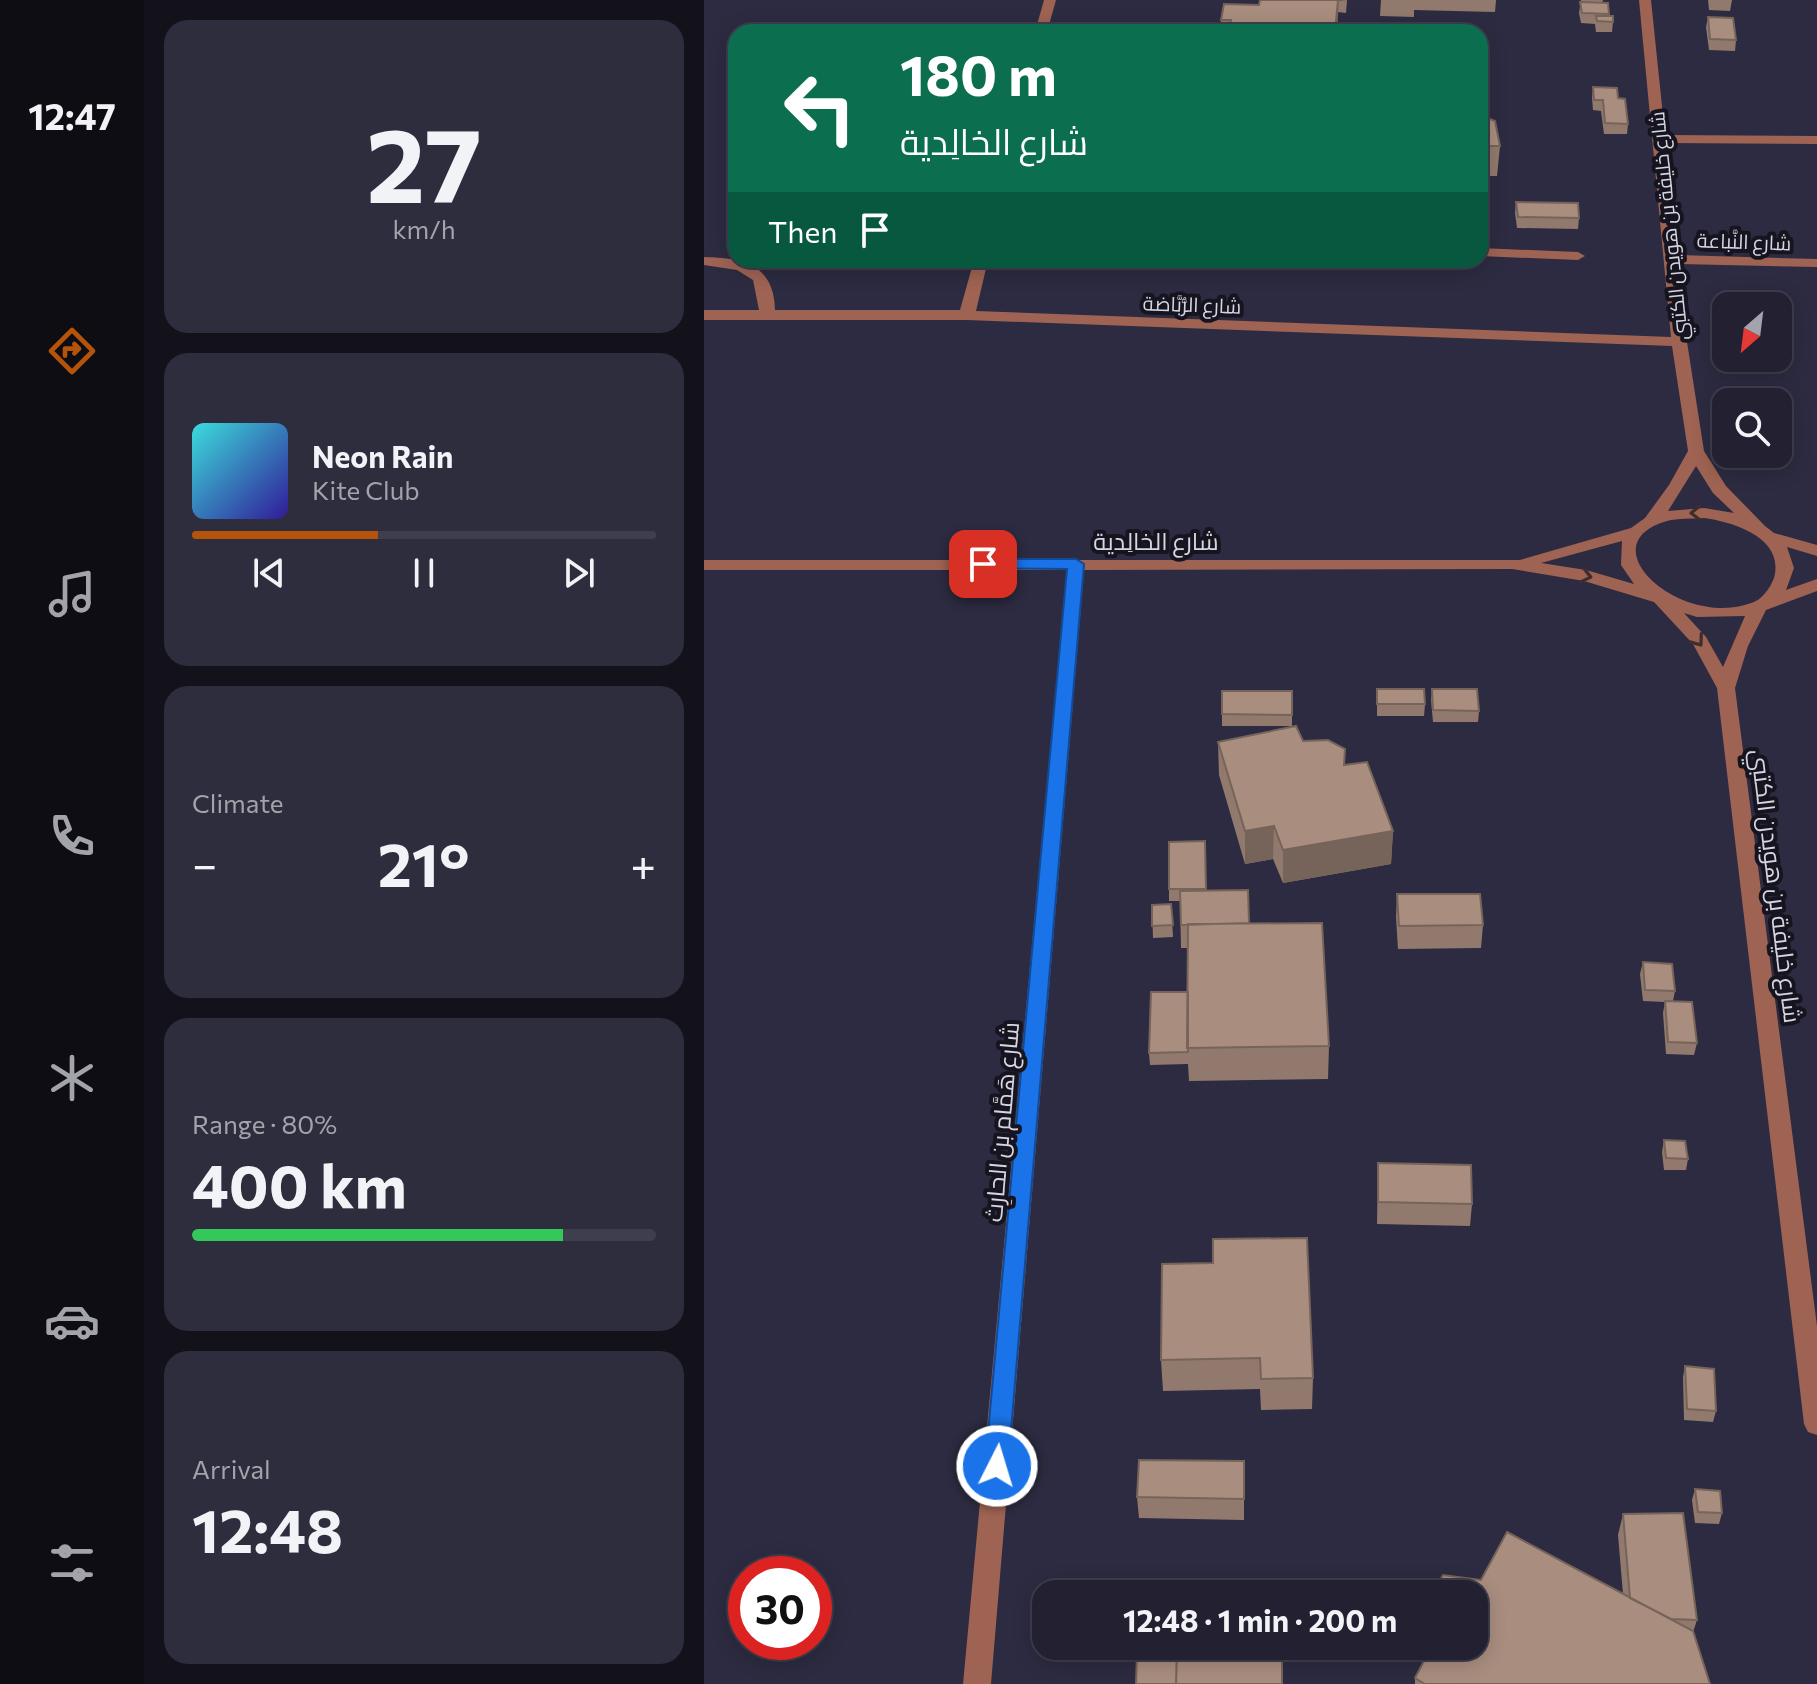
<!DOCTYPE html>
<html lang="en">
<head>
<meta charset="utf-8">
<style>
	:root { --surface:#222031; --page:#2e2d3d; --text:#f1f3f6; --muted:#a2a3ab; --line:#3f3e4d; --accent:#b45309 }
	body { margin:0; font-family:Commissioner,Cairo,sans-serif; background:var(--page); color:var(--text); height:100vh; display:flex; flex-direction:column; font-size:30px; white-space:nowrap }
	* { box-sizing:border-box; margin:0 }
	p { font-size:26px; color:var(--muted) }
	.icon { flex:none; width:44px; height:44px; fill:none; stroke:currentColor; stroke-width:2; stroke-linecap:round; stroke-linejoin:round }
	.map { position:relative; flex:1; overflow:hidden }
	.panel { display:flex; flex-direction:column; gap:20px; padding:20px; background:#13121b; width:560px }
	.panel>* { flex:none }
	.guide { position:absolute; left:24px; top:24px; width:760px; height:244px; border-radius:24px; box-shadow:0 4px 20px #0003,0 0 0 2px var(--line); background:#0b6e4f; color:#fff; overflow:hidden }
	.needle { width:52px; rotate:208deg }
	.tools { position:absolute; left:1008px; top:292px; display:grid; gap:16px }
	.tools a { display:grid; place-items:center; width:80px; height:80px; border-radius:16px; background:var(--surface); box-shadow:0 4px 20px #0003,0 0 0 2px var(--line); font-size:40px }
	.speed { position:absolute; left:24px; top:1556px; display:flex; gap:16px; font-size:40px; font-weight:700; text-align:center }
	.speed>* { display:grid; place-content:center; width:104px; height:104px; border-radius:50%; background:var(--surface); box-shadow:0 4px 20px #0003,0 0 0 2px var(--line); line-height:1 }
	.speed .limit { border:12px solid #d22; background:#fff; color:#111 }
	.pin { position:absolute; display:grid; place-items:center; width:68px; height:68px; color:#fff; margin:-34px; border-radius:16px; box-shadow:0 4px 12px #0006 }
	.me { position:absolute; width:88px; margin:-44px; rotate:5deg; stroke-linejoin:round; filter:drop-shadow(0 0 6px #0008) }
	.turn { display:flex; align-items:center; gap:28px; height:168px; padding:0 40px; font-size:36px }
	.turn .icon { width:104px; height:104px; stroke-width:2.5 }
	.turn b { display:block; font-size:56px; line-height:68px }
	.then { display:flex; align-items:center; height:76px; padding:0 40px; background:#0003; gap:16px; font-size:30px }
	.big { font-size:60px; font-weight:700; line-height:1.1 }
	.panel .tile { flex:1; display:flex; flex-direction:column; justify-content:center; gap:12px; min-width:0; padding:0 28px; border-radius:24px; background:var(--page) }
	.panel .dial { align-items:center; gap:0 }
	.dial b { font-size:104px; line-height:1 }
	.song { display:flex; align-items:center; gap:24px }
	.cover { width:96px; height:96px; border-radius:12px; background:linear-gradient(135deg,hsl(180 70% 55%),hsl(250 70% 35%)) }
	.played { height:8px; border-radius:4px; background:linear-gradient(90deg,var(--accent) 40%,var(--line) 40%) }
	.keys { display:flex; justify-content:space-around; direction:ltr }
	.heat { display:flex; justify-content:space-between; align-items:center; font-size:44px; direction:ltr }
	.charge { height:12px; border-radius:6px; background:linear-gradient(90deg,#34c759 80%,var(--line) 0) }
	.trip { position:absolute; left:328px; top:1580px; width:456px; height:80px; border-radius:24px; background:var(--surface); box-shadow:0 4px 20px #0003,0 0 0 2px var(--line); font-weight:700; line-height:80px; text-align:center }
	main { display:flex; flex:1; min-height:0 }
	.tabs { display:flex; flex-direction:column; width:144px; justify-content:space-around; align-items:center; background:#0e0d14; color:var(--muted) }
	.tabs .icon { width:56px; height:56px }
	.tabs .selected { color:var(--accent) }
	.tabs b { font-size:36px; color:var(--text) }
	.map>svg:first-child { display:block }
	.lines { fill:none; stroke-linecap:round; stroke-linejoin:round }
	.minor { fill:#9e6353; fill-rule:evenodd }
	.wall { fill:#917a6d }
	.shaded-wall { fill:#766359 }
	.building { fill:#a98e7f; stroke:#766359; stroke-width:2 }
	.oneway { stroke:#3f2c2f }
	.route { fill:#1a73e8; stroke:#114b97; stroke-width:2 }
	.labels { text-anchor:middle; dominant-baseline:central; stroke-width:8; stroke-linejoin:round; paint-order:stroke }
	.far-street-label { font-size:20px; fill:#d5d5e3; stroke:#16151f }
	.street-label { font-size:24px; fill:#d5d5e3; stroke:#16151f }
</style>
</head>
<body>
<main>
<nav class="tabs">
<b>12:47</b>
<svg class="icon selected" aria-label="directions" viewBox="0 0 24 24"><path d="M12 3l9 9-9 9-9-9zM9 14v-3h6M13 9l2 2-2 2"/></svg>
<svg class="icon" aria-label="music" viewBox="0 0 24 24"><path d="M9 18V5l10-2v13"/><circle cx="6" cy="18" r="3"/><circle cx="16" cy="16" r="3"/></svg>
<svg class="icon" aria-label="phone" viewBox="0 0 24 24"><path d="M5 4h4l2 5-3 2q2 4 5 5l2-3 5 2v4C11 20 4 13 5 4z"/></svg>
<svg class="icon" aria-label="climate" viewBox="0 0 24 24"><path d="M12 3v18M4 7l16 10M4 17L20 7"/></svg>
<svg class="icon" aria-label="car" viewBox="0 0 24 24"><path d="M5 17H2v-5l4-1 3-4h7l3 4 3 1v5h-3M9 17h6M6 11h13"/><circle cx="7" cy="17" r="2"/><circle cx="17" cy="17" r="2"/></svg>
<svg class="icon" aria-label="filters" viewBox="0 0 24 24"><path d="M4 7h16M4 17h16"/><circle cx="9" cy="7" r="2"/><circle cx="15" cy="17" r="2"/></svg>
</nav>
<section class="panel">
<div class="tile dial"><b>27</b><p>km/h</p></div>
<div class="tile">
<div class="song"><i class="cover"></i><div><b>Neon Rain</b><p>Kite Club</p></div></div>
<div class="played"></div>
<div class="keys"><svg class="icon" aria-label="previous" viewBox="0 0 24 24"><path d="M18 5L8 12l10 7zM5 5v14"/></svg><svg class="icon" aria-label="pause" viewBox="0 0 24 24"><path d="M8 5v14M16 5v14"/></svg><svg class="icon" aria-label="next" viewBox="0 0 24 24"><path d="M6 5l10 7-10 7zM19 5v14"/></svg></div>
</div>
<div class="tile"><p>Climate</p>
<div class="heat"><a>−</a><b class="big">21°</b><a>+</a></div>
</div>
<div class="tile"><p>Range · 80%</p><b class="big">400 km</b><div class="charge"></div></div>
<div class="tile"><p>Arrival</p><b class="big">12:48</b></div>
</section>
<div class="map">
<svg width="1113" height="1684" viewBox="0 0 1113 1684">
	<rect width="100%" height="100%" fill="#2d2b41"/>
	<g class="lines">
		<!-- minor -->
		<path class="minor" d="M 340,0 L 352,0 L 343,32 L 331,32 Z
			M 935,0 L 947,0 L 961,135 L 1113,136 L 1113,144 L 962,143 L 974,255 L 1113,259 L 1113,267 L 975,264 L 983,342 L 1000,451 L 1022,486 L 1061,526 L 1070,533 L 1113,545 L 1113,556 L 1083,547 L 1090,568 L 1082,590 L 1113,579 L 1113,591 L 1062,610 L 1044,646 L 1031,688 L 1113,1326 L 1113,1435 L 1104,1432 L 1100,1424 L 1013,688 L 989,644 L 950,602 L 880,581 L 808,569 L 380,570 L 287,1684 L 259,1684 L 363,570 L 0,570 L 0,560 L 816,560 L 927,528 L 941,518 L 965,485 L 984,451 L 968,346 L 263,320 L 0,320 L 0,310 L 55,310 L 49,280 L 33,270 L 0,265 L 0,257 C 39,258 70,264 71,310 L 256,310 L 270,260 L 284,260 L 272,311 L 967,337 ZM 992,466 L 1009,493 L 1030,513 L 1000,508 L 964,511 ZM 1000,518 C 1030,522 1081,538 1070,578 C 1067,586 1060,597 1052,601 C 981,633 880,545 963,521 C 974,518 988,519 1000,518 ZM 918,541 L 917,565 L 930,584 L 882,570 L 837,563 ZM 980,613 L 993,617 L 1041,616 L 1019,667 L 1002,637 Z
			M 776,248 L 874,252 L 881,256 L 874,260 L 776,256 Z"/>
	</g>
	<!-- wall -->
	<path class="wall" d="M 643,0 L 642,13 L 634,12 L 633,32 L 517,32 L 517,20 L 555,5 Z
		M 677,0 L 792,0 L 791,12 L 710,10 L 710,17 L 676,16 Z
		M 877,0 L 899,0 L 898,3 L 909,22 L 908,32 L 892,32 L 891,24 L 877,23 L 875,13 Z
		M 1004,0 L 1028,0 L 1026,11 L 1005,10 Z
		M 1004,17 L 1032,40 L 1031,51 L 1005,50 L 1002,27 Z
		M 889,87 L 914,98 L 924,124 L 923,134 L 900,134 L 897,111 L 889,110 L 888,98 Z
		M 776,115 L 796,146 L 793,176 L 784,176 L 782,198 L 776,198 Z
		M 812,202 L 875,218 L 874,229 L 813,228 L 811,213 Z
		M 673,689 L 721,704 L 720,716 L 673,716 Z
		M 728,689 L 775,711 L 774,722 L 729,722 L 727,700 Z
		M 518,691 L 588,691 L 588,726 L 518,726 Z
		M 599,741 L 640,765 L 689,831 L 687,864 L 579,883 L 569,859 L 541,864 L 515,775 L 514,742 Z
		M 501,841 L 502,891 L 545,923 L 625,1046 L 624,1079 L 485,1081 L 484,1064 L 446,1065 L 445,1053 L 484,992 L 484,948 L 477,948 L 476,901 L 465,901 L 465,889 Z
		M 693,894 L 779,925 L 777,948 L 694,949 L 692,917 Z
		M 467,904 L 469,937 L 449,938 L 448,905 Z
		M 939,962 L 971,991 L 969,1001 L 993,1043 L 990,1055 L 962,1054 L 959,1013 L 961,1002 L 939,1001 L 936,974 Z
		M 960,1140 L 984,1159 L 982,1170 L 960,1170 L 958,1152 Z
		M 674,1163 L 768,1204 L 766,1226 L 673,1224 Z
		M 458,1264 L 609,1378 L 608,1409 L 557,1410 L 556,1389 L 459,1391 L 457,1360 Z
		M 981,1366 L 1012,1411 L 1009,1422 L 980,1420 L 979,1377 Z
		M 540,1461 L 540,1520 L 435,1518 L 433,1497 Z
		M 991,1489 L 1018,1513 L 1015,1524 L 991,1523 L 988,1500 Z
		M 919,1514 L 993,1620 L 989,1632 L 1006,1684 L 711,1684 L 711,1678 L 726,1649 L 725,1646 L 770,1646 L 919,1594 L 914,1535 Z"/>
	<!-- shaded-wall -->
	<path class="shaded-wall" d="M 635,0 L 633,32 L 631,32 Z
		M 570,826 L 569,859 L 541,864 L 541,831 Z
		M 689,831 L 687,864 L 579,883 L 579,850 Z"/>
	<!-- building -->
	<path class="building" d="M 556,0 L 634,0 L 631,32 L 525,31 L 527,20 L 517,20 L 520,4 L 555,5 Z
		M 876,2 L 904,3 L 905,14 L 878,13 Z
		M 892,16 L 909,16 L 909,22 L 893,21 Z
		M 1004,17 L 1029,18 L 1032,40 L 1006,39 Z
		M 889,87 L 913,88 L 914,98 L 921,99 L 924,124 L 901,123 L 899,100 L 890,100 Z
		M 776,115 L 791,121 L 796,146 L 783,146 L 785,168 L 776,168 Z
		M 812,202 L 874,203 L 875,218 L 814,217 Z
		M 673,689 L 720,689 L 721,704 L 673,704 Z
		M 728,689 L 773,689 L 775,711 L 729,710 Z
		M 518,691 L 588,691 L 588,715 L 518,714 Z
		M 592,726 L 599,741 L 624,740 L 641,749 L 640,765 L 663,762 L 689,831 L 579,850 L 570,826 L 541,831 L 514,742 Z
		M 501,841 L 502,889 L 465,889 L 465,842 Z
		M 544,890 L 545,923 L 477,925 L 476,891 Z
		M 693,894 L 776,894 L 779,925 L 695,926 Z
		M 467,904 L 469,925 L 448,926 L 448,905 Z
		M 618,923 L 625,1046 L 483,1048 L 484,924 Z
		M 939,962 L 968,964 L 971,991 L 941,990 Z
		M 447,992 L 484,992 L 484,1052 L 445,1053 Z
		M 961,1001 L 988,1002 L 993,1043 L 964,1042 Z
		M 960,1140 L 981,1141 L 984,1159 L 962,1158 Z
		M 674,1163 L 767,1165 L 768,1204 L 674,1202 Z
		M 603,1238 L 609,1378 L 557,1379 L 556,1358 L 457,1360 L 458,1264 L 509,1263 L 509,1239 Z
		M 981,1366 L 1010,1369 L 1012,1411 L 983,1409 Z
		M 435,1460 L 540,1461 L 540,1499 L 433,1497 Z
		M 991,1489 L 1016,1491 L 1018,1513 L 994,1512 Z
		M 979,1513 L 993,1620 L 967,1619 L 926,1598 L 919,1514 Z
		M 803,1532 L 989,1631 L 1006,1684 L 721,1684 L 711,1678 L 728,1646 L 770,1646 L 770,1594 L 728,1594 L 739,1575 L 777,1580 Z
		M 473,1646 L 578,1646 L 578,1684 L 472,1684 Z
		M 433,1652 L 473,1652 L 472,1684 L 432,1684 Z"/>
	<!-- one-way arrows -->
	<defs><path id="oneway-chevron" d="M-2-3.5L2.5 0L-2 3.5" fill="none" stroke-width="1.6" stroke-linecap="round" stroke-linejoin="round" transform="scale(2)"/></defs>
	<g class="oneway">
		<use href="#oneway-chevron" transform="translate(992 513) rotate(179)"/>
		<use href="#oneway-chevron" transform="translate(882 576) rotate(13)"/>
		<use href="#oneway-chevron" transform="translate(994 641) rotate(54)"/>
	</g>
	<!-- route -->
	<path class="route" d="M 279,559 L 372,559 L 380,564 L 304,1466 L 301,1474 L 293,1477 L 284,1474 L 281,1466 L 363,569 L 273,568 L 271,564 Z"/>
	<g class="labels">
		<!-- far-street labels -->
		<g class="far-street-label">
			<text transform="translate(964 226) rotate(-96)">شارع خليفة بن هويدن الكتبي</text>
			<text transform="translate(1040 241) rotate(2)">شارع النَّباعة</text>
			<text transform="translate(488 304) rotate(2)">شارع الرُّبَّاضة</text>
		</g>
		<!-- street labels -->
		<g class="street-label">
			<text x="452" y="540">شارع الخالِدية</text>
			<text transform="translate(1073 886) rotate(83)">شارع خليفة بن هويدن الكتبي</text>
			<text transform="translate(297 1122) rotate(-85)">شارع هَمَّام بن الحارِث</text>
		</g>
	</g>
</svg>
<div class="tools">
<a><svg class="needle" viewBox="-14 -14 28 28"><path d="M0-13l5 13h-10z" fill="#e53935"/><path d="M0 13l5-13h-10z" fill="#a2a3ab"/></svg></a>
<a><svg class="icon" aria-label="search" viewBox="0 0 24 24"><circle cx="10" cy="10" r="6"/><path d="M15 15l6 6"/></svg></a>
</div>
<div class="speed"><div class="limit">30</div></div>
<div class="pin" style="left:279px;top:564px;background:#d93025"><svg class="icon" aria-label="arrive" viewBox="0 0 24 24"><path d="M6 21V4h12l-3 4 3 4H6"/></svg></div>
<svg class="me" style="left:293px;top:1466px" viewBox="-20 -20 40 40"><circle r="17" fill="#1a73e8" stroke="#fff" stroke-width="3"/><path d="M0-11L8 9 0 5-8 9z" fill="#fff"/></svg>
<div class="trip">12:48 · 1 min · 200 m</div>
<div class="guide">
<div class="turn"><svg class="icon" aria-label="left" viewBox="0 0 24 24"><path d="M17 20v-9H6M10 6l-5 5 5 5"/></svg><div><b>180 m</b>شارع الخالِدية</div></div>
<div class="then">Then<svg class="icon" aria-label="arrive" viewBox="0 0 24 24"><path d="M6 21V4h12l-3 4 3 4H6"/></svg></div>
</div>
</div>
</main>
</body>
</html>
